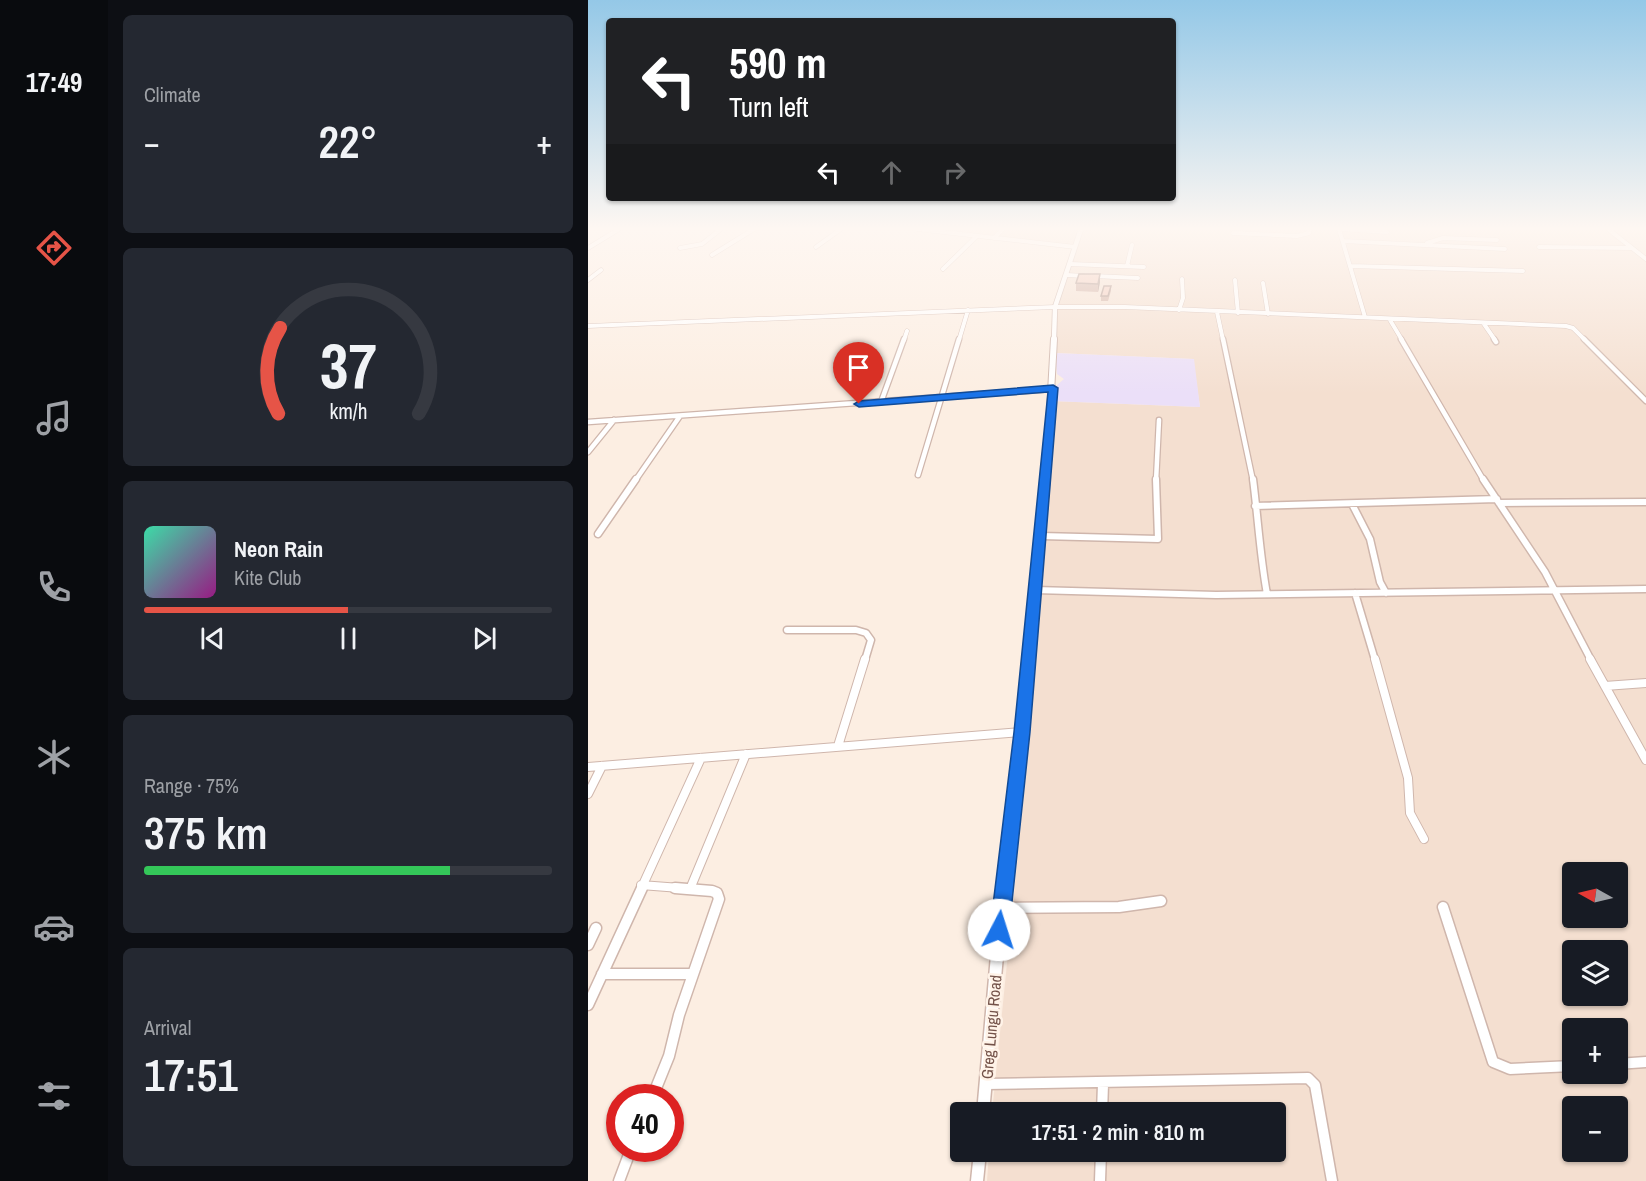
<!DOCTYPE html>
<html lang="en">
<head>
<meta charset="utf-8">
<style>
	:root { --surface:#171b24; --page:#242831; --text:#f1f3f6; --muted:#9ea1a6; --line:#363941; --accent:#e65447 }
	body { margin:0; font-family:"Archivo Narrow",sans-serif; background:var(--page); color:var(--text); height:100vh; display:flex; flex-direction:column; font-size:22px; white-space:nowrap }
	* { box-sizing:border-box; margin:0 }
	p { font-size:20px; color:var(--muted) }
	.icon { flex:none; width:33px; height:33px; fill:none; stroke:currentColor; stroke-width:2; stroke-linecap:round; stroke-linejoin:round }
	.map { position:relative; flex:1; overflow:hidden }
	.side { display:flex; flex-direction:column; gap:15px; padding:15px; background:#0d0f14; width:480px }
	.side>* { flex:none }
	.hud { position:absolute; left:18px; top:18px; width:570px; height:183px; border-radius:6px; box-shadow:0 2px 4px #0004; background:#202124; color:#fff; overflow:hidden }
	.needle { width:39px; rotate:278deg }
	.fabs { position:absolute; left:974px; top:862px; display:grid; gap:12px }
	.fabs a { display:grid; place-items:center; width:66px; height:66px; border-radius:6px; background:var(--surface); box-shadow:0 2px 4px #0004; font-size:30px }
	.speed { position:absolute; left:18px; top:1084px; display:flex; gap:12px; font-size:30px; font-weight:700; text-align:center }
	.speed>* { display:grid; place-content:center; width:78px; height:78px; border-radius:50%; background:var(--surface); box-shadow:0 2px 4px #0004; line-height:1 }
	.speed .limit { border:9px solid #d22; background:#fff; color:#111 }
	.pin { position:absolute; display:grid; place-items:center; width:51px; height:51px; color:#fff; margin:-62px -26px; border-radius:50% 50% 50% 0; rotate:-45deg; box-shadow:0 0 6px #0007 }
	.pin .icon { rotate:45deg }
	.me { position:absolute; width:66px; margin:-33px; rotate:5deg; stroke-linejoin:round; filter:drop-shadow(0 0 4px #0008) }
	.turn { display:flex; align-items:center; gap:21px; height:126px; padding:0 24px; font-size:27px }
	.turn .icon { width:78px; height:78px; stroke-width:2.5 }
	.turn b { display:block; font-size:42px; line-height:51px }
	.lanes { display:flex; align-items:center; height:57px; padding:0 24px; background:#0003; justify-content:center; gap:30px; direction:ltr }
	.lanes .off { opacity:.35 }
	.big { font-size:45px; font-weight:600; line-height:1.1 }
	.side .widget { flex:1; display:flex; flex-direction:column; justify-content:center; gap:9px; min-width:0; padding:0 21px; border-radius:9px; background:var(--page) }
	.side .dial { align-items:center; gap:0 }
	.dial svg { height:156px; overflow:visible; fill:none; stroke:var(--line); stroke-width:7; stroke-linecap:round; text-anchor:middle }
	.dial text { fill:var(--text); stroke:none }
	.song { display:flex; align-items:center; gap:18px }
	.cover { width:72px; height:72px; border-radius:9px; background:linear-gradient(135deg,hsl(160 70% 55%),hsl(310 70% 35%)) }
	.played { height:6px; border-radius:3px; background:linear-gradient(90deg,var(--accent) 50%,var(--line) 50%) }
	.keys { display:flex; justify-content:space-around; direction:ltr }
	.heat { display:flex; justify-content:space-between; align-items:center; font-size:33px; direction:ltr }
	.charge { height:9px; border-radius:4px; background:linear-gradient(90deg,#34c759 75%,var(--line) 0) }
	.trip { position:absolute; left:362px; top:1102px; width:336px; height:60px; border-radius:6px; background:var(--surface); box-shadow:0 2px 4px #0004; font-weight:600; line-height:60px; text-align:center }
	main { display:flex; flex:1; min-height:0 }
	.tab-bar { display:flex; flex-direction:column; width:108px; justify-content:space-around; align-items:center; background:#090b0e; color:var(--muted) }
	.tab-bar .icon { width:42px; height:42px }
	.tab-bar .selected { color:var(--accent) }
	.tab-bar b { font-size:27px; color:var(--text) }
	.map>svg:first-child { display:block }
	.residential { fill:#f4dfd0; fill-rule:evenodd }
	.education { fill:#ebdff8 }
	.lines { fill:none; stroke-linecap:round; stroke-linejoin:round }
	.minor-far4-casing { stroke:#cfb6ac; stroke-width:5 }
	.minor-far3-casing { stroke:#cfb6ac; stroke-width:7 }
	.minor-far2-casing { stroke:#cfb6ac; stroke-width:9 }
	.minor-far1-casing { stroke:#cfb6ac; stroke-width:10 }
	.minor-casing { stroke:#cfb6ac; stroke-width:13 }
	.tertiary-far4-casing { stroke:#cfb6ac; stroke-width:6 }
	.tertiary-far3-casing { stroke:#cfb6ac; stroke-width:8 }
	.tertiary-far2-casing { stroke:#cfb6ac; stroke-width:10 }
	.tertiary-far1-casing { stroke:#cfb6ac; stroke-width:12 }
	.tertiary-casing { stroke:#cfb6ac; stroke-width:15 }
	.minor-far4 { stroke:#fff; stroke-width:4 }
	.minor-far3 { stroke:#fff; stroke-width:4.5 }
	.minor-far2 { stroke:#fff; stroke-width:6 }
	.minor-far1 { stroke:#fff; stroke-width:8 }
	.minor { stroke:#fff; stroke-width:10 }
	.tertiary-far4 { stroke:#fff; stroke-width:4.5 }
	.tertiary-far3 { stroke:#fff; stroke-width:6 }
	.tertiary-far2 { stroke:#fff; stroke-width:8 }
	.tertiary-far1 { stroke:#fff; stroke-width:9 }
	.tertiary { stroke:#fff; stroke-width:12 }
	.wall { fill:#cfac9f }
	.shaded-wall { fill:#a98c82 }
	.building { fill:#f1c8b9; stroke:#a98c82; stroke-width:1.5 }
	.route { fill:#1a73e8; stroke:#114b97; stroke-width:1.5 }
	.labels { text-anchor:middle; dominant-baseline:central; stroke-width:5; stroke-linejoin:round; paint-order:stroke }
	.street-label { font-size:16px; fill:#735249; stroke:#fff3e8 }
</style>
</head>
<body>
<main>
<nav class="tab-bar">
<b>17:49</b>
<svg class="icon selected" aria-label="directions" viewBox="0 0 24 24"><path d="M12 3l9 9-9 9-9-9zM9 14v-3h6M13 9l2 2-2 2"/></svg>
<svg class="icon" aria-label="music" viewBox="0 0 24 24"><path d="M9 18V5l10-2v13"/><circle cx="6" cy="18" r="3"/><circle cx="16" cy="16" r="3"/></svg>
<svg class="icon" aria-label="phone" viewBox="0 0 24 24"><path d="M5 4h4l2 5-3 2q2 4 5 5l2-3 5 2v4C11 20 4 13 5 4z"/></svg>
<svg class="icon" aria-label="climate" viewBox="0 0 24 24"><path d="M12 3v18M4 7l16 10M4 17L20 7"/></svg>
<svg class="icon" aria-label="car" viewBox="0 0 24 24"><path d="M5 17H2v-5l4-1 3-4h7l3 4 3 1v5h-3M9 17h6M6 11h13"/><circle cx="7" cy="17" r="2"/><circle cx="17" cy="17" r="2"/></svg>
<svg class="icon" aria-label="filters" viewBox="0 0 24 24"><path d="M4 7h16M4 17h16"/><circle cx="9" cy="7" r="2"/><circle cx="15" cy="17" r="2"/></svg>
</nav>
<section class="side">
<div class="widget"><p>Climate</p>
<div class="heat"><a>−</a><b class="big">22°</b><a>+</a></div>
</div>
<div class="widget dial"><svg viewBox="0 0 100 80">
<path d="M14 69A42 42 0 1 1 86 69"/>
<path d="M14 69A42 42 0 0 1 15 25" stroke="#e65447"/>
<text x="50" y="56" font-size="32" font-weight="700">37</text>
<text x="50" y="72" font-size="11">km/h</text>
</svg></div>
<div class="widget">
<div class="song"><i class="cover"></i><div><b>Neon Rain</b><p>Kite Club</p></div></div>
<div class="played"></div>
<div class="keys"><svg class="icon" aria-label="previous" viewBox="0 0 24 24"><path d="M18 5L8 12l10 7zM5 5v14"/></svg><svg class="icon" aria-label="pause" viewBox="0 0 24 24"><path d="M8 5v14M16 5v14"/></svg><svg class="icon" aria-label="next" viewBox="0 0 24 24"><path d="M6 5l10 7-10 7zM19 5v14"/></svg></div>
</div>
<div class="widget"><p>Range · 75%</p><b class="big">375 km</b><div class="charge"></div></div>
<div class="widget"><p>Arrival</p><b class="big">17:51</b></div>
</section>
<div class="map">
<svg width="1058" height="1181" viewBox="0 0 1058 1181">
	<rect width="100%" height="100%" fill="#fceee2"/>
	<!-- residential -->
	<path class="residential" d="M 344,229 L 1058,229 L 1058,1181 L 399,1181 L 401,1152 L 687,1152 L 687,1113 L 404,1113 L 442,733 L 454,584 L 463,401 L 612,407 L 605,359 L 467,353 L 467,305 L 487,245 ZM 984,873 L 1029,873 L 1029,918 L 984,918 ZM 984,951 L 1029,951 L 1029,996 L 984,996 ZM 984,1029 L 1029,1029 L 1029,1074 L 984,1074 ZM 984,1107 L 1029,1107 L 1029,1152 L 984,1152 Z"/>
	<!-- education -->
	<path class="education" d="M 467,353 L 606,359 L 612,407 L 463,401 L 468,386 L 476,379 L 469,374 Z"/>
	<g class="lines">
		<defs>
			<path id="minor-far4" d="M 329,229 L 487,247
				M 751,229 L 777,317
				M 754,229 L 799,232
				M 1020,229 L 1058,259
				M 645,233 L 709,236 L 721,233 L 721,229
				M 406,238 L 415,229
				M 755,241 L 917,249
				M 839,243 L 855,238 L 909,240
				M 228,247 L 253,229
				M 951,247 L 1044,248
				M 0,248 L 31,229
				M 92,248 L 114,244 L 133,229
				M 124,255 L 166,229
				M 483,264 L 556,267
				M 539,266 L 544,245
				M 763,266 L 935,271
				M 355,269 L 389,236
				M 479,275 L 496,276
				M 506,276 L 550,278
				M 0,280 L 13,270
				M 647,280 L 650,313
				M 675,283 L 680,314
				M 591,310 L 595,298 L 594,279
				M 629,312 L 635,340
				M 802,320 L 814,340
				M 896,324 L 907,340
				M 0,326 L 467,307 L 537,307 L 978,326 L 985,328 L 997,340
				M 316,340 L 319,331
				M 371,340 L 380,310"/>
			<path id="minor-far3" d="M 635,339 L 665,481
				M 813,339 L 896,481
				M 906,339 L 908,342
				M 996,339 L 1058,401
				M 293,402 L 316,339
				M 0,422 L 465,389
				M 0,452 L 26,420
				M 330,475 L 371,339
				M 47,481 L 92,416
				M 568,481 L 571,420"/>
			<path id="minor-far2" d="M 665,479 C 670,518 672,556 679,594
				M 895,479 L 957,572 L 1003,660
				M 911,503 L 1058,502
				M 764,504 L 782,539 L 792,582 L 798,593
				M 667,506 L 909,499
				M 10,534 L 48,479
				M 453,536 L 570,539 L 568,479
				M 447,590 L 628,595 L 1058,589
				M 767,593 L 787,660
				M 199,630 L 268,630 L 278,633 L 283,640 L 277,660"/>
			<path id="minor-far1" d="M 787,659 L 820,778 L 822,813 L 836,839
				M 1002,659 L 1058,760
				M 1017,686 L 1058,683
				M 250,746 L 277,659
				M 0,767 L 434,732
				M 0,794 L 14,766
				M 53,885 L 105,889
				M 53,889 L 113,758
				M 102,889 L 158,754"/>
			<path id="minor" d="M 855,907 L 905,1062 L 922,1069 L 984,1066
				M 413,908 L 531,907 L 573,901
				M 0,945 L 8,928
				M 14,974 L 105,974
				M 0,1005 L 54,888
				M 1029,1064 L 1058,1062
				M 398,1084 L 720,1078 L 727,1085 L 744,1181
				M 64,1098 L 81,1056 L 91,1015 L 131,899 L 129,893 L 124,891 L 87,888
				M 514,1113 L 515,1084
				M 31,1181 L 43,1149
				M 512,1181 L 513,1152"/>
			<path id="tertiary-far4" d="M 466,340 L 467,307 L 493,229"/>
			<path id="tertiary-far3" d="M 458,481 L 466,339"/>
			<path id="tertiary-far2" d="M 441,660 L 458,479"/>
			<path id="tertiary-far1" d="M 415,889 L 441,659"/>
			<path id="tertiary" d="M 395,1113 L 415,888
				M 389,1181 L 392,1152"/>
		</defs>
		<!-- minor-far4 casing -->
		<use href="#minor-far4" class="minor-far4-casing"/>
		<!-- minor-far3 casing -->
		<use href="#minor-far3" class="minor-far3-casing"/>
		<!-- minor-far2 casing -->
		<use href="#minor-far2" class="minor-far2-casing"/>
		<!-- minor-far1 casing -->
		<use href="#minor-far1" class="minor-far1-casing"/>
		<!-- minor casing -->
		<use href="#minor" class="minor-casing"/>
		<!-- tertiary-far4 casing -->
		<use href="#tertiary-far4" class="tertiary-far4-casing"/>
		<!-- tertiary-far3 casing -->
		<use href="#tertiary-far3" class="tertiary-far3-casing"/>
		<!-- tertiary-far2 casing -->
		<use href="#tertiary-far2" class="tertiary-far2-casing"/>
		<!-- tertiary-far1 casing -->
		<use href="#tertiary-far1" class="tertiary-far1-casing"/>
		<!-- tertiary casing -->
		<use href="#tertiary" class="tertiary-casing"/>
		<!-- minor-far4 -->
		<use href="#minor-far4" class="minor-far4"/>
		<!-- minor-far3 -->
		<use href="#minor-far3" class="minor-far3"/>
		<!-- minor-far2 -->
		<use href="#minor-far2" class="minor-far2"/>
		<!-- minor-far1 -->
		<use href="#minor-far1" class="minor-far1"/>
		<!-- minor -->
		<use href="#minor" class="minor"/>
		<!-- tertiary-far4 -->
		<use href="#tertiary-far4" class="tertiary-far4"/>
		<!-- tertiary-far3 -->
		<use href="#tertiary-far3" class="tertiary-far3"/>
		<!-- tertiary-far2 -->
		<use href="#tertiary-far2" class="tertiary-far2"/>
		<!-- tertiary-far1 -->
		<use href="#tertiary-far1" class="tertiary-far1"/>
		<!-- tertiary -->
		<use href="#tertiary" class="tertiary"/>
	</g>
	<!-- wall -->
	<path class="wall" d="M 512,282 L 510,292 L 488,291 L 488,283 Z
		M 523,286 L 523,291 L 520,301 L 513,301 L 513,296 Z"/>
	<!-- shaded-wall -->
	<path class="shaded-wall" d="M 512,274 L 512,282 L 510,292 L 510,284 Z"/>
	<!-- building -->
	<path class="building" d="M 491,274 L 512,274 L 510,284 L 488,283 Z
		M 516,286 L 523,286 L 520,296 L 513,296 Z"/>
	<!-- sky -->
	<linearGradient id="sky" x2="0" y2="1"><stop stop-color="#94c8e7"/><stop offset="0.58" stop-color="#fef7f2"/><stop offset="1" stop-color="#fef7f2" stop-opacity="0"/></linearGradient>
	<rect width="1058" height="394" fill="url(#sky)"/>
	<!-- route -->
	<path class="route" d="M 465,385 L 470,388 L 442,732 L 421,930 L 418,937 L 411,940 L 404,937 L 402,930 L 426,732 L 460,392 L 271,407 L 266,404 L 271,401 Z"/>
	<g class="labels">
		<!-- street labels -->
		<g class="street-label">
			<text transform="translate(403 1027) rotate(-85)">Greg Lungu Road</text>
		</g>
	</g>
</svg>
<div class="fabs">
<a><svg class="needle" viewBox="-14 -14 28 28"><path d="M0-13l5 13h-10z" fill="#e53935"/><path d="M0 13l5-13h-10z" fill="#9ea1a6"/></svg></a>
<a><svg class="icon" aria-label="layers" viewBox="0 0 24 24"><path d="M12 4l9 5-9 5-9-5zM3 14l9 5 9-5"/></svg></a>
<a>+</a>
<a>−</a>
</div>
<div class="speed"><div class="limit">40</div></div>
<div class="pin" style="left:271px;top:404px;background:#d93025"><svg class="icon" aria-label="arrive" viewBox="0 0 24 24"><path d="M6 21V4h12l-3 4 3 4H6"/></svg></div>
<svg class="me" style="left:411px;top:930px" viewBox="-20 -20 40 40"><circle r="19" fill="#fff"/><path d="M0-13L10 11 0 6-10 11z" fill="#1a73e8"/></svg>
<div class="trip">17:51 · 2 min · 810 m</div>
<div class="hud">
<div class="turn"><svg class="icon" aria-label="left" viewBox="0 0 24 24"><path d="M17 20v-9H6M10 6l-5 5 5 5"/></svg><div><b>590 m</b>Turn left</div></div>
<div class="lanes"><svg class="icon" aria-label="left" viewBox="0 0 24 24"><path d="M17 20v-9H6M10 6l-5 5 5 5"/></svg><svg class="icon off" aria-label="ahead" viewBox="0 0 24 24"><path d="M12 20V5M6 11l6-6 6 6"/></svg><svg class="icon off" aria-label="right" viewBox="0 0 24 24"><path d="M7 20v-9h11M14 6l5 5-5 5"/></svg></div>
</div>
</div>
</main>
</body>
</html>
